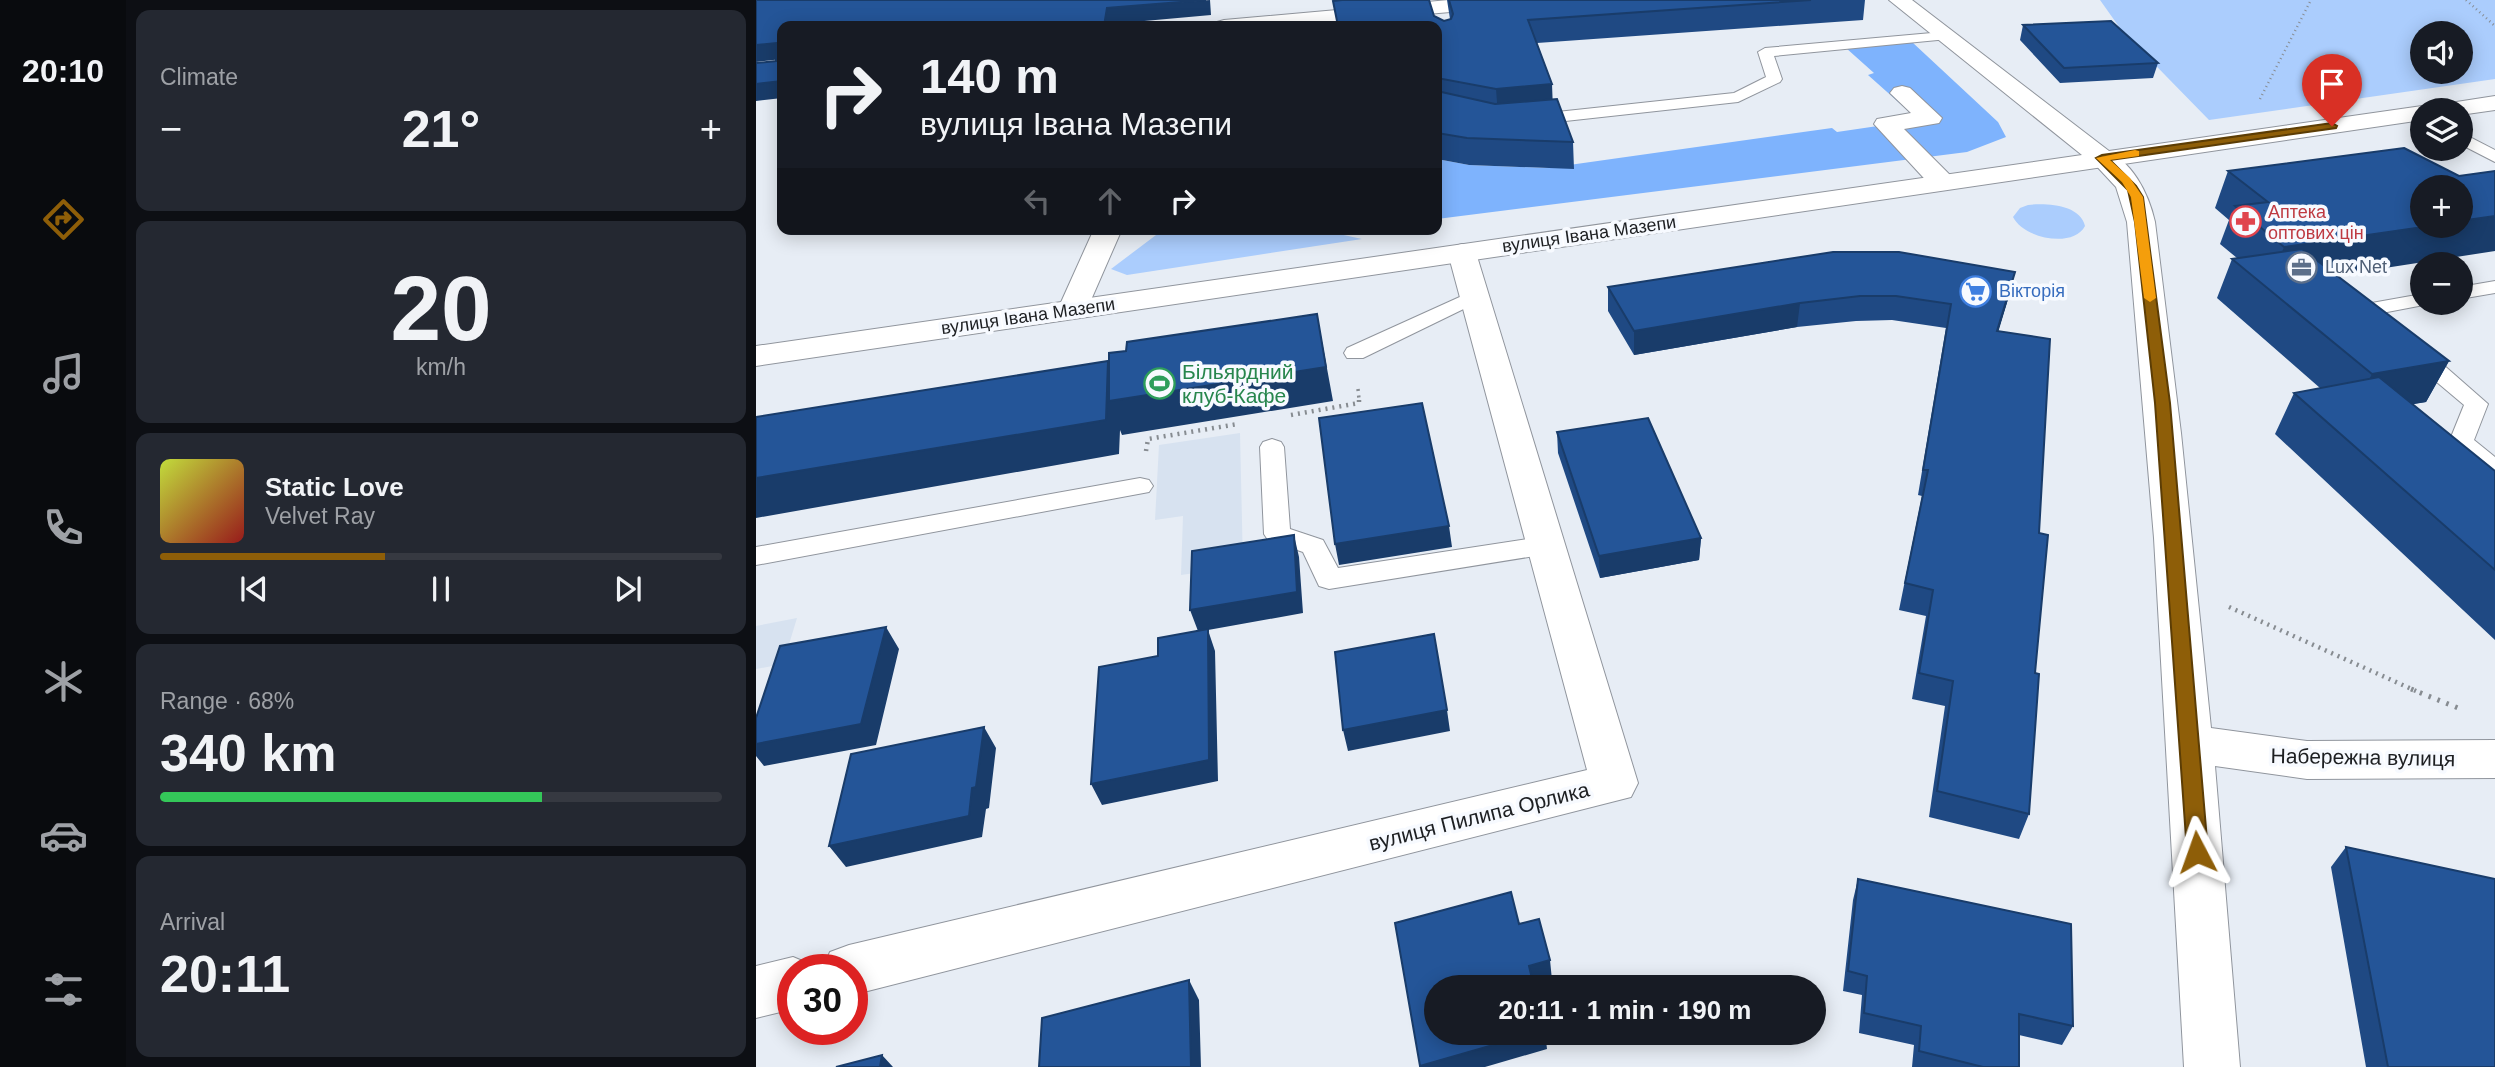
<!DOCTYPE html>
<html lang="en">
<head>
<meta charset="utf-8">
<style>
	:root { --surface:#171b24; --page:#242831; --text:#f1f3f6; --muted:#9ea1a6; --line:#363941; --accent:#8e5e08 }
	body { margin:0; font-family:Helvetica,sans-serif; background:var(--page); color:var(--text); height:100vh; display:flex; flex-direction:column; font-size:26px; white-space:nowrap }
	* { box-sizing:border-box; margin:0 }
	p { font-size:23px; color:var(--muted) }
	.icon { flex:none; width:38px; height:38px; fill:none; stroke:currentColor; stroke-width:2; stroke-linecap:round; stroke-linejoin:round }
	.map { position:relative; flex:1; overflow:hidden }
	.drawer { display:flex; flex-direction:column; gap:10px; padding:10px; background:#0d0f14; width:630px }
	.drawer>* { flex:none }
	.hud { position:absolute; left:21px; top:21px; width:665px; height:214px; border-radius:14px; box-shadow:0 4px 18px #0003; background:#171b24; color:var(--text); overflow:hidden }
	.tools { position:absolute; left:1654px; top:21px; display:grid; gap:14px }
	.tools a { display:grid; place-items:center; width:63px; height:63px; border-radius:50%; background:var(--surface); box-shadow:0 4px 18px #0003; font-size:35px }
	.speed { position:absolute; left:21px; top:954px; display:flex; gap:14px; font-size:35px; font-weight:700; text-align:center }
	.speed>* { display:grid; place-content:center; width:91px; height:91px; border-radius:50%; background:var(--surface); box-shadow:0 4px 18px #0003; line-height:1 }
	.speed .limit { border:10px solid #d22; background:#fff; color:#111 }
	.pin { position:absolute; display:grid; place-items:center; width:60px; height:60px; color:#fff; margin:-72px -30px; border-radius:50% 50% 50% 0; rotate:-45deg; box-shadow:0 0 7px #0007 }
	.pin .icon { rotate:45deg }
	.me { position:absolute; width:77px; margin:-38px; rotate:356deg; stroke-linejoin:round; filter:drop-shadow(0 0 5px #0008) }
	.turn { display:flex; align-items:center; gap:24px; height:147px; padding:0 28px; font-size:32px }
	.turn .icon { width:91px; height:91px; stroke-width:2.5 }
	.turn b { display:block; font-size:49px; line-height:60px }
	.lanes { display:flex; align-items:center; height:66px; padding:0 28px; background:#0003; justify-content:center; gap:35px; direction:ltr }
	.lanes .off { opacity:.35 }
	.big { font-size:52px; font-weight:700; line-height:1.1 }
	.drawer .tile { flex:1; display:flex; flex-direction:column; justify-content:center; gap:10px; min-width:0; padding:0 24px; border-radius:14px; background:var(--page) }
	.drawer .dial { align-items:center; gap:0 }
	.dial b { font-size:91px; line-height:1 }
	.song { display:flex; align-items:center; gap:21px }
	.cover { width:84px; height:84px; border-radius:10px; background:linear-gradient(135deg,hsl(70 70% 55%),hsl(0 70% 35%)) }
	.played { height:7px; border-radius:4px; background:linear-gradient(90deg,var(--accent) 40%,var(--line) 40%) }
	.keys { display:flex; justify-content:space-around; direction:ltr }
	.heat { display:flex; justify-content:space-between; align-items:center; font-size:38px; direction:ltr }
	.charge { height:10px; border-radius:5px; background:linear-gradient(90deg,#34c759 68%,var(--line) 0) }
	.trip { position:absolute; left:668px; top:975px; width:402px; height:70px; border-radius:35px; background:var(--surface); box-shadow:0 4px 18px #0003; font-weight:700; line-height:70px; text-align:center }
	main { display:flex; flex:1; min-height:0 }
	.dock { display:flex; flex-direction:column; width:126px; justify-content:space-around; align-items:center; background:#090b0e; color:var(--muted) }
	.dock .icon { width:49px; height:49px }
	.dock .selected { color:var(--accent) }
	.dock b { font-size:32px; color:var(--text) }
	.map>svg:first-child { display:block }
	.built { fill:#d7e2f0 }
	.green { fill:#abcdfd; fill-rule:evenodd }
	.forest { fill:#7eb3fd }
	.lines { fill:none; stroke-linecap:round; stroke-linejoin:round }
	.lane-casing { stroke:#90959d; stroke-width:2 }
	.street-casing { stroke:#90959d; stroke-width:2 }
	.secondary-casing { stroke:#90959d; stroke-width:2 }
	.path-far3 { stroke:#878c91; stroke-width:2.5; stroke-dasharray:1 3.5; stroke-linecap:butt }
	.path-far2 { stroke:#878c91; stroke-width:3.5; stroke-dasharray:2 4.5; stroke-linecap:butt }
	.path-far1 { stroke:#878c91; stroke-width:4.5; stroke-dasharray:2 5; stroke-linecap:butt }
	.path { stroke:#878c91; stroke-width:5; stroke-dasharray:2.5 7; stroke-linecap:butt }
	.lane { fill:#fff; fill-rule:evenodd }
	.street { fill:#fff; fill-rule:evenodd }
	.secondary { fill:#fff; fill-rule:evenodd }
	.wall { fill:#1f4983 }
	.shaded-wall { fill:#193c6a }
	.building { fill:#245598; stroke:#193c6a; stroke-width:2 }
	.route { fill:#8e5e08; stroke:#5c3d05; stroke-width:2 }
	.slow { fill:#f59e0b }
	.labels { text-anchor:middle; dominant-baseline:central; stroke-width:7; stroke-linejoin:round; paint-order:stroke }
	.far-health-label { font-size:18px; fill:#be3a42; stroke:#f7faff; text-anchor:start }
	.far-street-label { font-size:18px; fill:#1d1f22; stroke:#f7faff }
	.far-service-label { font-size:18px; fill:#4e5e75; stroke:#f7faff; text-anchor:start }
	.far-shop-label { font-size:18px; fill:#366cbe; stroke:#f7faff; text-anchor:start }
	.leisure-label { font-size:21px; fill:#27864d; stroke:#f7faff; text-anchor:start }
	.street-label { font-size:21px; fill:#1d1f22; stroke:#f7faff }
</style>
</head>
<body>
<main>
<nav class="dock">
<b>20:10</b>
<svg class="icon selected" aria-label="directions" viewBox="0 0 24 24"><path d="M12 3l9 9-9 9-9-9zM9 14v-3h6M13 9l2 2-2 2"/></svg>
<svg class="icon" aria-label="music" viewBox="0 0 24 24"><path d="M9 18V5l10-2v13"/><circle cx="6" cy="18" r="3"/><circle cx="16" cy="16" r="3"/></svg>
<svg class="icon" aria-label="phone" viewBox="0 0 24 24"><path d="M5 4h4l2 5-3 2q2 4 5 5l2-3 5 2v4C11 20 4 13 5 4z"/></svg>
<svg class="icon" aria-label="climate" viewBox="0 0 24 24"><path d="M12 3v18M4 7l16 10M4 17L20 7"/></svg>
<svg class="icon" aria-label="car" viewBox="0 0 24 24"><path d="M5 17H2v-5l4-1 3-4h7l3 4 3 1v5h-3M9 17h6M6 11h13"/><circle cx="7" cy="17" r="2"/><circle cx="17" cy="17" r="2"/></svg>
<svg class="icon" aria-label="filters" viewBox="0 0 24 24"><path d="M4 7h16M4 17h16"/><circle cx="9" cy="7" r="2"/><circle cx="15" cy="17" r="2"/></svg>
</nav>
<section class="drawer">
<div class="tile"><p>Climate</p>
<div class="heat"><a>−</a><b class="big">21°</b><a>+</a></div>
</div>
<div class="tile dial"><b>20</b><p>km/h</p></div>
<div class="tile">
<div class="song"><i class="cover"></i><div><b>Static Love</b><p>Velvet Ray</p></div></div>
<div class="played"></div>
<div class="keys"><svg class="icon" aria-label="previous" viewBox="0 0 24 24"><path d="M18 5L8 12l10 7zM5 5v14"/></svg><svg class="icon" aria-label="pause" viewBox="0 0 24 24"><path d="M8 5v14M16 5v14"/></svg><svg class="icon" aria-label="next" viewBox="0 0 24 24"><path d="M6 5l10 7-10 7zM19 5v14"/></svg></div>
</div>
<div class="tile"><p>Range · 68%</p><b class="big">340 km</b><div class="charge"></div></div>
<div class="tile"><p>Arrival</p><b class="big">20:11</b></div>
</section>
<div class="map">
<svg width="1739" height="1067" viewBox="0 0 1739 1067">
	<rect width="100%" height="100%" fill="#e7edf5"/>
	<!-- built -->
	<path class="built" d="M 484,433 L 487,566 L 425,575 L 427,516 L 399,520 L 403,445 Z
		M 41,618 L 27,664 L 0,669 L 0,626 Z"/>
	<!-- green -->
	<path class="green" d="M 1344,0 L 1739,0 L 1739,79 L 1453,120 L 1366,31 ZM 1666,33 L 1704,33 L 1704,72 L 1666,72 Z
		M 1272,205 C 1289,203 1324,204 1329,226 C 1317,249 1267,238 1257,217 L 1264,208 Z
		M 408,229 L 560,229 L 606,239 L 371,275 L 355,269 Z"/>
	<!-- forest -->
	<path class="forest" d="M 1156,42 L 1242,122 L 1250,137 L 1211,152 L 681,219 L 681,159 L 713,165 L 792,168 L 1076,128 L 1081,132 L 1183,117 L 1158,116 L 1112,75 L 1118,73 L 1090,48 Z"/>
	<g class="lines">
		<defs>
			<path id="lane" d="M 1187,32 L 1192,33 L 1194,36 L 1192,39 L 1018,56 L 1026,79 L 1024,82 L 982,102 L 773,125 L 765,120 L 773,115 L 978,93 L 1010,77 L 1002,52 L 1009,48 Z
				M 1704,132 L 1739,150 L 1739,162 L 1704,144 Z
				M 1739,281 L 1739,293 L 1704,299 L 1704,287 Z
				M 717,291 L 724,293 L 727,297 L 724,301 L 607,358 L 591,358 L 588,353 L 591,348 Z
				M 1666,294 L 1666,303 L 1673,304 L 1626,313 L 1638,325 L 1635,330 C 1619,333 1608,322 1599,310 L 1603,306 L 1610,304 Z
				M 1659,345 L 1667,347 L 1732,404 L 1718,440 L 1739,457 L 1739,477 L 1730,475 L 1693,442 L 1708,405 L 1651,357 L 1648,352 L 1651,347 Z
				M 516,439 L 525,442 L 528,447 L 534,529 L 567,540 L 582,568 L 791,536 L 800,539 L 804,545 L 800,551 L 791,554 L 573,589 L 563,586 L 547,552 L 512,540 L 508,534 L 504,447 L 507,442 Z
				M 384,478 L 393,480 L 397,486 L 393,492 L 0,565 L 0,547 Z"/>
			<path id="street" d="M 693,0 L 772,0 L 769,4 L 762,6 L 536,26 L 457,26 L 461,22 L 468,20 Z
				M 1146,86 L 1154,88 L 1186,118 L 1183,123 L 1148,129 L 1195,176 L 1199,182 L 1195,188 L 1186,190 L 1177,188 L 1118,124 L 1121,119 L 1155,113 L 1134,93 L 1138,88 Z
				M 1346,150 C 1376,158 1393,195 1399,222 L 1425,433 L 1455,728 L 1551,741 L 1739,740 L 1739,778 L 1551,779 L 1459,766 L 1484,1067 L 1428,1067 L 1398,538 L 1371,222 L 1360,187 L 1333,158 L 1337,153 Z
				M 338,229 L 366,229 L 328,316 L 317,318 L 306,316 L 302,309 Z
				M 706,244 L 716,247 L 720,253 L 882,783 L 875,797 L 96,995 L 96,970 L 66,970 L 74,952 L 93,945 L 831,770 L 692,253 L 696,247 Z
				M 37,957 L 56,965 L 58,970 L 37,970 L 37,1009 L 0,1018 L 0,966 Z"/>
			<path id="secondary" d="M 1133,0 L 1156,0 L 1353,151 L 1666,106 L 1676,110 L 1666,110 L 1666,120 L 0,366 L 0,346 L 1326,155 Z
				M 1739,96 L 1739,110 L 1704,115 L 1704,110 L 1677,110 L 1681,105 Z"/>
		</defs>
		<!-- lane casing -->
		<use href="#lane" class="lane-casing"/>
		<!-- street casing -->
		<use href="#street" class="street-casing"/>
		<!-- secondary casing -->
		<use href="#secondary" class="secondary-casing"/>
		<!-- path-far3 -->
		<path class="path-far3" d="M 1710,0 L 1739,26
			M 1504,99 L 1555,0"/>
		<!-- path-far2 -->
		<path class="path-far2" d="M 602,389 L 603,399"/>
		<!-- path-far1 -->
		<path class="path-far1" d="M 535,415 L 603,403 L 603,398
			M 390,451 L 392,439 L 482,424
			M 1473,607 L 1660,691"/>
		<!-- path -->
		<path class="path" d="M 1655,689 L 1702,708"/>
		<!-- lane -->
		<use href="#lane" class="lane"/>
		<!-- street -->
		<use href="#street" class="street"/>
		<!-- secondary -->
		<use href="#secondary" class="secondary"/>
	</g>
	<!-- wall -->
	<path class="wall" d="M 577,0 L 673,0 L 678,16 L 688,21 L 694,19 L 691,0 L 1109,0 L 1107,20 L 781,43 L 796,84 L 796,99 L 817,142 L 818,169 L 713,165 L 681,159 L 681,26 L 582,26 Z
		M 1267,25 L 1402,63 L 1397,78 L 1304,83 L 1264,40 Z
		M 1648,148 L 1580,275 L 1693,361 L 1670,402 L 1656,404 L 1739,471 L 1739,640 L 1519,434 L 1538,393 L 1564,388 L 1461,298 L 1476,259 L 1481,258 L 1464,244 L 1473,220 L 1459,208 L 1472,171 Z
		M 852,287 L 1253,296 L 1242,331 L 1283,533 L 1279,673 L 1273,814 L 1263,839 L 1173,817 L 1189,706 L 1156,699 L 1170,616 L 1143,610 L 1166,496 L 1162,495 L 1190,328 L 1136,320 L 1100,321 L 1041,327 L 878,355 L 852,311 Z
		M 801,432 L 945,538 L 943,560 L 844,578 L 802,453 Z
		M 1590,847 L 1739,1067 L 1610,1067 L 1575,867 Z
		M 1102,879 L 1317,1026 L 1306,1045 L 1263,1035 L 1263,1067 L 1156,1067 L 1158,1045 L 1103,1033 L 1106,995 L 1087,991 L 1097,900 Z"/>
	<!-- shaded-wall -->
	<path class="shaded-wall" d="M 454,0 L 455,15 L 355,24 L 355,26 L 348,26 L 351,8 Z
		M 20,43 L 26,59 L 0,62 L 0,45 Z
		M 26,81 L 26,98 L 0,101 L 0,84 Z
		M 796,84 L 797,110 L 742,115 L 740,89 Z
		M 1739,216 L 1739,251 L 1512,286 L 1528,247 L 1674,226 L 1704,226 L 1704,221 Z
		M 1259,272 L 1253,296 L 1235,356 L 1241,331 Z
		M 1044,303 L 1041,327 L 878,355 L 878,331 Z
		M 561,314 L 577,401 L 366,435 L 364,430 L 363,454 L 0,518 L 0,478 L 352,361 Z
		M 1693,361 L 1670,402 L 1595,415 L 1616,374 Z
		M 693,526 L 696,547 L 583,565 L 579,544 Z
		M 538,535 L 543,557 L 547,613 L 452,630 L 459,651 L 462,781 L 346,805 L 335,784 L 442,631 L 434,610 Z
		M 945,538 L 943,560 L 844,578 L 843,556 Z
		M 130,627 L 143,649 L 120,745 L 8,766 L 0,756 L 0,744 Z
		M 691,710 L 694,731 L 592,751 L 587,730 Z
		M 228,727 L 240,748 L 233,808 L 230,809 L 226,837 L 90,867 L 73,846 L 216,788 Z
		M 794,960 L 796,980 L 775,986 L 773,966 Z
		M 433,980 L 443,1000 L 445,1067 L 435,1067 Z
		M 782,1032 L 789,1032 L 791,1049 L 729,1067 L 664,1067 L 664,1066 Z
		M 126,1055 L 137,1067 L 124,1067 Z"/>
	<!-- building -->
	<path class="building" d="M 0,0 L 450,0 L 351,8 L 348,26 L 26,26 L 26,81 L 0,84 L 0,63 L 20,61 L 20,43 L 0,45 Z
		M 586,0 L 673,0 L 678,16 L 688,21 L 695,19 L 697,14 L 693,0 L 1055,0 L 772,20 L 796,84 L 740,89 L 681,78 L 681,26 L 582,26 L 577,1 Z
		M 1355,21 L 1402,63 L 1308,68 L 1267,25 Z
		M 681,91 L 739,104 L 801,99 L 817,142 L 711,138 L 681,133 Z
		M 1648,148 L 1703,176 L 1739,171 L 1739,216 L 1704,221 L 1704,187 L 1666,187 L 1666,226 L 1674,226 L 1528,247 L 1479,206 L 1512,202 L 1472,171 Z
		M 1546,249 L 1693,361 L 1616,374 L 1476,259 Z
		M 1077,252 L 1143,252 L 1259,272 L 1241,331 L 1294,339 L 1283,533 L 1292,535 L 1279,673 L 1283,674 L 1273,814 L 1181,791 L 1197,681 L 1163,673 L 1177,590 L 1149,583 L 1172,470 L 1167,470 L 1195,304 L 1140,296 L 1104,296 L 1044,303 L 878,331 L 852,287 Z
		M 561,314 L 570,367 L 353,401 L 353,353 L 370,351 L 371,342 Z
		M 352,361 L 350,420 L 0,478 L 0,417 Z
		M 1623,377 L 1739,471 L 1739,570 L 1538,393 Z
		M 666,403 L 693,526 L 579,544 L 563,418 Z
		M 892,418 L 945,538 L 843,556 L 801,432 Z
		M 538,535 L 541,592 L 434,610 L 436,551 Z
		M 130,627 L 105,724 L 0,744 L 0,718 L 24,646 Z
		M 452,629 L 453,760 L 335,784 L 343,667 L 402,656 L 402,638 Z
		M 678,634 L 691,710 L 587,730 L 579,652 Z
		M 228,727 L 220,787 L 216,788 L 213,816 L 73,846 L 95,754 Z
		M 1590,847 L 1739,879 L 1739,1067 L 1632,1067 Z
		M 1102,879 L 1315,924 L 1317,1026 L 1263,1014 L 1263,1067 L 1227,1067 L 1163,1051 L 1165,1026 L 1108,1013 L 1111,976 L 1092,971 Z
		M 755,892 L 763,924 L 783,919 L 794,960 L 773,966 L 778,987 L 681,987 L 681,1032 L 782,1032 L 664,1066 L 639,923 Z
		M 433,980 L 435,1067 L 283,1067 L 286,1018 Z
		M 126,1055 L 124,1067 L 80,1067 Z"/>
	<!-- route -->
	<path class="route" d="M 1576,123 L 1581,126 L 1580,128 L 1354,160 L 1380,186 L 1387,197 L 1414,403 L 1452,852 L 1449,858 L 1441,861 L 1434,858 L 1431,852 L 1399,403 L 1379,222 L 1372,190 L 1340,158 L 1346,155 Z"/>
	<!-- slow -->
	<path class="slow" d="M 1379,150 L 1383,151 L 1383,156 L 1354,160 L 1374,178 L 1387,197 L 1400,298 L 1394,302 L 1388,298 L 1375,197 L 1366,182 L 1340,158 Z"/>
	<!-- icons -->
	<defs>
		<symbol id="pharmacy-ring" viewBox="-11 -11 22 22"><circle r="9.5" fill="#f7faff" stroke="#e0444e" stroke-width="1.5"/><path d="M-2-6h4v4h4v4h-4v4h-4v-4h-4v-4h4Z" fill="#e0444e"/></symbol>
		<symbol id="office-ring" viewBox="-11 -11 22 22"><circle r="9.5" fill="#f7faff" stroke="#5c6f8a" stroke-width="1.5"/><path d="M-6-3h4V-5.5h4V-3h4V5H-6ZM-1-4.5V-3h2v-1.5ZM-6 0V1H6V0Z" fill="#5c6f8a"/></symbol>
		<symbol id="supermarket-ring" viewBox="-11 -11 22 22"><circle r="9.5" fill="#f7faff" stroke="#3f7fe0" stroke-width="1.5"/><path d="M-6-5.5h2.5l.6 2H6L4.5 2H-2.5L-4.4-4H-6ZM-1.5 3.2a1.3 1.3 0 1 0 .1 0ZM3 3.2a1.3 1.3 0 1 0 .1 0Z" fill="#3f7fe0"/></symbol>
		<symbol id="stadium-ring" viewBox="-11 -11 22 22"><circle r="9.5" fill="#f7faff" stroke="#2e9e5b" stroke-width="1.5"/><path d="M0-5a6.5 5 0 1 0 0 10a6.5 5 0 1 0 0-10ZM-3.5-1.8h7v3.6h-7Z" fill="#2e9e5b"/></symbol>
	</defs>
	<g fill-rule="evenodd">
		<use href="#pharmacy-ring" x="1472" y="204" width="35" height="35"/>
		<use href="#office-ring" x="1528" y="250" width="35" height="35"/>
		<use href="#supermarket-ring" x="1202" y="274" width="35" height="35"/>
		<use href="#stadium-ring" x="386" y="366" width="35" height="35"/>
	</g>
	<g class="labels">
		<!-- far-health labels -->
		<g class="far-health-label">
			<text x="1512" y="212">Аптека<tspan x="1512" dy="21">оптових цін</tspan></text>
		</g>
		<!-- far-street labels -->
		<g class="far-street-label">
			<text transform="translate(833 234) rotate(-8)">вулиця Івана Мазепи</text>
			<text transform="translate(272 316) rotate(-8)">вулиця Івана Мазепи</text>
		</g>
		<!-- far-service labels -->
		<g class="far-service-label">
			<text x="1569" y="267">Lux Net</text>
		</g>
		<!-- far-shop labels -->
		<g class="far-shop-label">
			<text x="1243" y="291">Вікторія</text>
		</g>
		<!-- leisure labels -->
		<g class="leisure-label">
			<text x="426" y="371">Більярдний<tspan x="426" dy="24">клуб-Кафе</tspan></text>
		</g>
		<!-- street labels -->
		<g class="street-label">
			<text transform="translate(1607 757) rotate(1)">Набережна вулиця</text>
			<text transform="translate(723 816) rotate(-14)">вулиця Пилипа Орлика</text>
		</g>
	</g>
</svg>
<div class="tools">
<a><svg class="icon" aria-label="sound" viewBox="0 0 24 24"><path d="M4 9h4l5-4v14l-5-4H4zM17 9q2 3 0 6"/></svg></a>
<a><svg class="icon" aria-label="layers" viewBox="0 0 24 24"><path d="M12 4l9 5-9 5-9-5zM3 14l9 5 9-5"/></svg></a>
<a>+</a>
<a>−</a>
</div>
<div class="speed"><div class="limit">30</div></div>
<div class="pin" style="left:1576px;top:126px;background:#d93025"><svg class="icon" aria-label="arrive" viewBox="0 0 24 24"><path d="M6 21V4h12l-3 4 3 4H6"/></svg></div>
<svg class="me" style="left:1441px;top:852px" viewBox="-20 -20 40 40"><path d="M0-17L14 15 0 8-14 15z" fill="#8e5e08" stroke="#fff" stroke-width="4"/></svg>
<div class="trip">20:11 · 1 min · 190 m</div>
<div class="hud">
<div class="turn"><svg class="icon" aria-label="right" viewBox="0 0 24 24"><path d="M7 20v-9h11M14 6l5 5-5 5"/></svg><div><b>140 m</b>вулиця Івана Мазепи</div></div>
<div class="lanes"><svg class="icon off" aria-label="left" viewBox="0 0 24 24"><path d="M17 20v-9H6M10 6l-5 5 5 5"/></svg><svg class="icon off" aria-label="ahead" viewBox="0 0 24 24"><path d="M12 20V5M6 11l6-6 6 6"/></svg><svg class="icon" aria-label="right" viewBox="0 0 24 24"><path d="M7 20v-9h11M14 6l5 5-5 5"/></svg></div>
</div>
</div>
</main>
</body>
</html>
